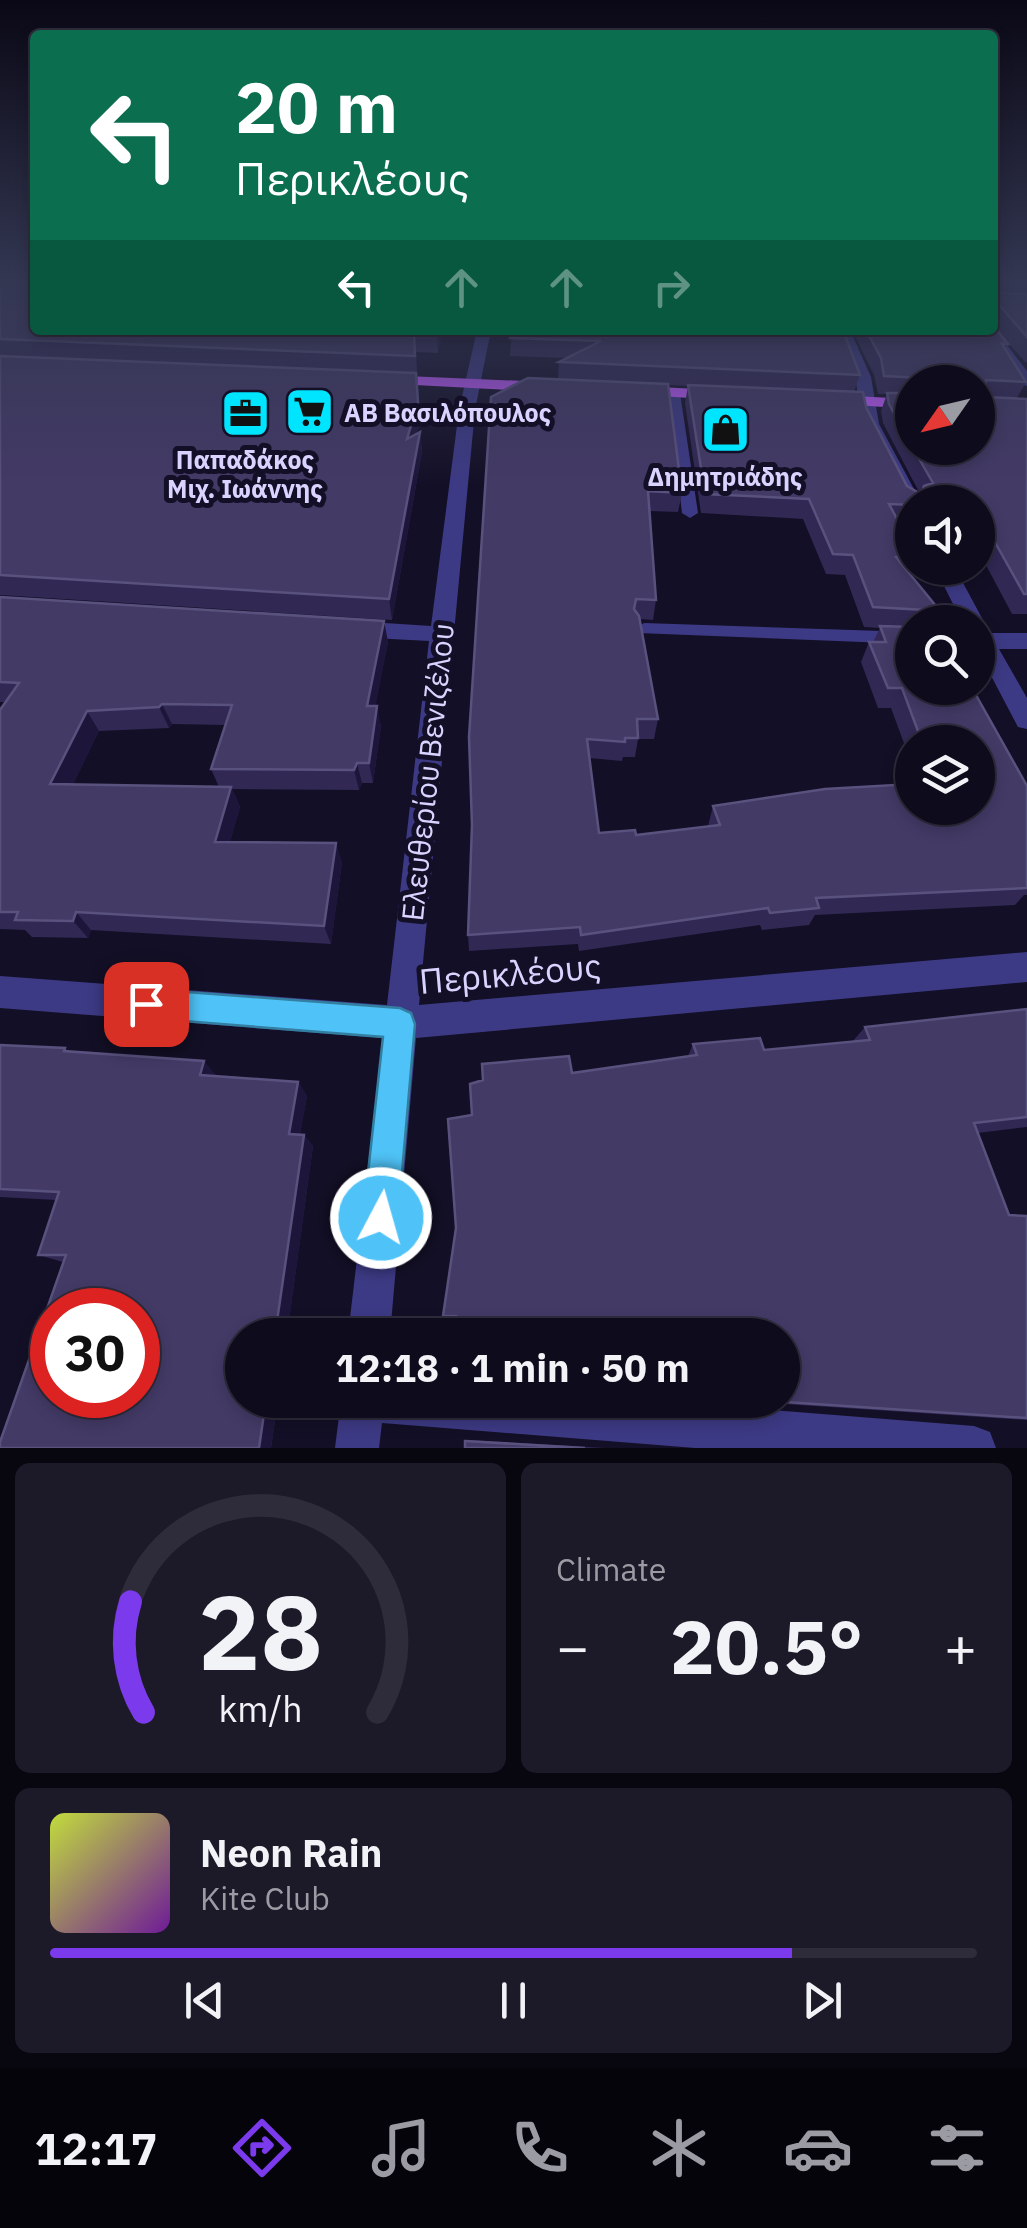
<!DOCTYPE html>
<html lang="en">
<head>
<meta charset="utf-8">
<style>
	:root { --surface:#0e0b1c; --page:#1c1929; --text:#f1f3f6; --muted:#9b9ba3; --line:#2e2b3b; --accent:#7c3aed }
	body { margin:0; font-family:"IBM Plex Sans",sans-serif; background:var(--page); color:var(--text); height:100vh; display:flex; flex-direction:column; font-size:38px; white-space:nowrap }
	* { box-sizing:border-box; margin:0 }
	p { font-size:32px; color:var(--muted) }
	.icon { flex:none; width:55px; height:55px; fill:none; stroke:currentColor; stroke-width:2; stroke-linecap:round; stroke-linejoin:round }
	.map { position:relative; height:1448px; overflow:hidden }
	.details { display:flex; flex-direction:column; gap:15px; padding:15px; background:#08060f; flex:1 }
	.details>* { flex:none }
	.banner { position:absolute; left:30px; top:30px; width:968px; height:305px; border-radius:10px; box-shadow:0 5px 15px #0003,0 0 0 2px var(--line); background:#0b6e4f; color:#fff; overflow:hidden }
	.needle { width:65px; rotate:236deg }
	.fabs { position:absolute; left:895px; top:365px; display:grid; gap:20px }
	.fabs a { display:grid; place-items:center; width:100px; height:100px; border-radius:50%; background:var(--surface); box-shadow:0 5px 15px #0003,0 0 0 2px var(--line); font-size:50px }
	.speed { position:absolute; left:30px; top:1288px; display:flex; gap:20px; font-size:50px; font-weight:700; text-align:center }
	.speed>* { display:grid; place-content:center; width:130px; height:130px; border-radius:50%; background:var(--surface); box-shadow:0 5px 15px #0003,0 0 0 2px var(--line); line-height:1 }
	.speed .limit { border:15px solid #d22; background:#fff; color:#111 }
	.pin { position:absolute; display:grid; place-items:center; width:85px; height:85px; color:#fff; margin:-42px; border-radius:20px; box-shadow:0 5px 15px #0006 }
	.me { position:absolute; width:110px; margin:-55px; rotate:6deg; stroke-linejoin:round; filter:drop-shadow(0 0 8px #0008) }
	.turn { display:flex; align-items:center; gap:35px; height:210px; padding:0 40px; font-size:45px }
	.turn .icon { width:130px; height:130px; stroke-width:2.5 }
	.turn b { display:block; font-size:70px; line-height:85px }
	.lanes { display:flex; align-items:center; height:95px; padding:0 40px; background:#0003; justify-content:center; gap:50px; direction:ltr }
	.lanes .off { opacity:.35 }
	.big { font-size:75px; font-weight:700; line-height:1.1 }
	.details .widget { flex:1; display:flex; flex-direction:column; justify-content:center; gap:15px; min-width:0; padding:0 35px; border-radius:15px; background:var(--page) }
	.details .dial { align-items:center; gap:0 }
	.dial svg { height:260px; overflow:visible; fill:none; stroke:var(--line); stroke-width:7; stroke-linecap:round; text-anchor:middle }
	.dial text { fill:var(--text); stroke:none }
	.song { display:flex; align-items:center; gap:30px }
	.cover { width:120px; height:120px; border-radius:15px; background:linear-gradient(135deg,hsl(70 70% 55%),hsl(280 70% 35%)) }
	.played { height:10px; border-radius:5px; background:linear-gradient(90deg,var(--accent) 80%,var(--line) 80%) }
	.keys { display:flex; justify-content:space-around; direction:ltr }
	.heat { display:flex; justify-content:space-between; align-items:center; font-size:55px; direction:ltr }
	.details .tiles { flex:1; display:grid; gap:15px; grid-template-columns:1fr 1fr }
	.widget:last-child { grid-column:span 2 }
	.trip { position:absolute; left:225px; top:1318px; width:575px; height:100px; border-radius:50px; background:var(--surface); box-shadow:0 5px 15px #0003,0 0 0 2px var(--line); font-weight:700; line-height:100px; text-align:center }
	.menu { display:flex; height:160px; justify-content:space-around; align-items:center; background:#06040b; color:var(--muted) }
	.menu .icon { width:70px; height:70px }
	.menu .on { color:var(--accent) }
	.menu b { font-size:45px; color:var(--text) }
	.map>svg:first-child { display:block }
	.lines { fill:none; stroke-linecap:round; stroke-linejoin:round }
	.lane { fill:#3d3a85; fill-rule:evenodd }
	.street { fill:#3d3a85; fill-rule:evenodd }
	.primary { fill:#c25bff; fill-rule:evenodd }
	.wall { fill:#312854; fill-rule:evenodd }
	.shaded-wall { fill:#1d163a }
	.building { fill:#433a66; stroke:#5a527e; stroke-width:2.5; fill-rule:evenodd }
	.route { fill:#4fc3f7; stroke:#337fa1; stroke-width:2.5 }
	.labels { text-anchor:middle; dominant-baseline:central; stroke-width:10; stroke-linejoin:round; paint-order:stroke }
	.far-poi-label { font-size:25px; font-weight:bold; fill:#d9d4ff; stroke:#130f26 }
	.street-label { font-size:30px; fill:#d9d4ff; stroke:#130f26 }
	.near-street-label { font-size:35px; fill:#d9d4ff; stroke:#130f26 }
</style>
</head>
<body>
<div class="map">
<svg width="1027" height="1448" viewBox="0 0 1027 1448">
	<rect width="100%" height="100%" fill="#130f26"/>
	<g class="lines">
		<!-- lane -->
		<path class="lane" d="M 674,389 L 680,393 L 698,513 L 690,518 L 682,513 L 668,393 Z
			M 644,623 L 912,632 L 912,644 L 638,633 L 635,629 Z"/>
		<!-- street -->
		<path class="street" d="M 993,327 L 1027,371 L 1027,386 L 1021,384 L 981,330 Z
			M 477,330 L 491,330 L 475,410 L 419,1005 L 1027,952 L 1027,982 L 416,1038 L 390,1335 L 348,1335 L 383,1038 L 0,1008 L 0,976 L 387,1005 L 429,641 L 354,637 L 343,629 L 354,621 L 431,626 L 459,410 Z
			M 836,330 L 850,330 L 871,377 L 879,424 L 921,502 L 912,502 L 912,510 L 902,504 L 863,424 L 855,377 Z
			M 935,568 L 955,568 L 990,633 L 1027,633 L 1027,649 L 999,649 L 1027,698 L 1027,729 L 1018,727 L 978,651 L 978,622 L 962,622 Z
			M 341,1400 L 643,1400 L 974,1426 L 990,1432 L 996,1448 L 695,1448 L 382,1423 L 379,1448 L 335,1448 Z"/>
		<!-- primary -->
		<path class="primary" d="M 383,375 L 548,382 L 556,387 L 548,392 L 377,383 L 375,380 Z
			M 638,386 L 718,390 L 726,395 L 718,400 L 632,394 L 632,388 Z
			M 833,395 L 912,399 L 912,409 L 827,403 L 827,397 Z"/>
	</g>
	<!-- wall -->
	<path class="wall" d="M 0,282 L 35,330 L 442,330 L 438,353 L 416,352 L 420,422 L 416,434 L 420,432 L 422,452 L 392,620 L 0,595 Z
		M 992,282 L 1027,282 L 1027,362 L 1025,362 L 992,324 Z
		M 512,330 L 860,375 L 854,392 L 866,407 L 907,486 L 920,494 L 883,423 L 881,411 L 887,394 L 878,394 L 874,375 L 852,330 L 992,330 L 1008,344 L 1005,349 L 1026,382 L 1017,398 L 1027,399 L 1027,614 L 1012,614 L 978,550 L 978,502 L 912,502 L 912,525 L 900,524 L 912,547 L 912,563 L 908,572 L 949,622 L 912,622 L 912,688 L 977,688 L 975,692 L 1027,786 L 1027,895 L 1024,895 L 1015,905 L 815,915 L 809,925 L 762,930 L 760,925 L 579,951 L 578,944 L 469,951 L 468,935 L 558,380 L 559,362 L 569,358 L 510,356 ZM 912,382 L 978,382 L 978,448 L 912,448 ZM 668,385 L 688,386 L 685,403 L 701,513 L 803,519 L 826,574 L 845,575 L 864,627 L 880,628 L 873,642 L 869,642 L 861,662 L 878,708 L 891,708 L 912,765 L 912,742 L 978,742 L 912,808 L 713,806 L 708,826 L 636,835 L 599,833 L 589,758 L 622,761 L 623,757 L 635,757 L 638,739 L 654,739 L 658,719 L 640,619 L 653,620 L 656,600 L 650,511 L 678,512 L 682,493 Z
		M 0,597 L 384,621 L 388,642 L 375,706 L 381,726 L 373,783 L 362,783 L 359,790 L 232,789 L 240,807 L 230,842 L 342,862 L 331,944 L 91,930 L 88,938 L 32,937 L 25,930 L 0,929 L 0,710 L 6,702 L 0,702 ZM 172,724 L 226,725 L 211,769 L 219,787 L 73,784 L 99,731 L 169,728 Z
		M 1027,1009 L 1027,1127 L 978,1133 L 1009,1215 L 1027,1216 L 1027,1420 L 723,1400 L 782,1400 L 782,1335 L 446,1321 L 443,1316 L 472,1115 L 572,1073 L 688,1056 L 693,1044 L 764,1050 L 852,1042 L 865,1027 Z
		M 0,1045 L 65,1048 L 69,1052 L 216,1076 L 298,1082 L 307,1096 L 300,1134 L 304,1135 L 313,1146 L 287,1335 L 242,1335 L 242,1400 L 278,1400 L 271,1448 L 0,1448 L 63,1262 L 38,1255 L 56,1200 L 0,1197 Z
		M 468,1440 L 605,1448 L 465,1448 L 465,1441 Z"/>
	<!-- shaded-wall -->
	<path class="shaded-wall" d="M 1000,306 L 992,322 L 992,308 Z
		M 438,330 L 442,330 L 438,353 L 437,334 Z
		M 416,373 L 420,422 L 409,459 L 407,439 Z
		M 420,432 L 422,452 L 392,620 L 389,599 Z
		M 384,621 L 388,642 L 372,726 L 367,706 Z
		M 162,704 L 172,724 L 169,728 L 159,707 Z
		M 377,706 L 381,726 L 373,783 L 369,763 Z
		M 87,711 L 99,731 L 64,803 L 50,784 Z
		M 357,763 L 362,783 L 359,790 L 354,770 Z
		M 231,787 L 240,807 L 225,861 L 215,842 Z
		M 336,843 L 342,862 L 331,944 L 324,926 Z
		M 76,912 L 91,930 L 88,938 L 73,921 Z
		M 204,1061 L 216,1075 L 212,1089 L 200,1075 Z
		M 298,1082 L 307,1096 L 298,1146 L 289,1134 Z
		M 304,1135 L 313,1146 L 287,1335 L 275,1335 Z
		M 266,1400 L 278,1400 L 271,1448 L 259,1448 Z"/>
	<!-- building -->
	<path class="building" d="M 0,282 L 35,282 L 35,330 L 438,330 L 437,334 L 414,334 L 415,356 L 0,339 Z
		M 992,282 L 998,282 L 995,289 L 999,293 L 1027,294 L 1027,337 L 1000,306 L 992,308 Z
		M 992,324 L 1008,344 L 1002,344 L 1026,382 L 986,380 L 983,394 L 986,397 L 1027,399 L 1027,594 L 1024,594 L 978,512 L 978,502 L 912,502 L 912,505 L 889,504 L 912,547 L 912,555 L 896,557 L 949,622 L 925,622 L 925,610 L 873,607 L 853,555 L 833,554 L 809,499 L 705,494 L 688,385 L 863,392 L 866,407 L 907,486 L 921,494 L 924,486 L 933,483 L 913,448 L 978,448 L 978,382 L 922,382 L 922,378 L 884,376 L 881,358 L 866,330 L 992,330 Z
		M 512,330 L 843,330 L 860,375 L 559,362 L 601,341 L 510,338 Z
		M 0,356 L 416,373 L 418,402 L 407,439 L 420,432 L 389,599 L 0,575 Z
		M 528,378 L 668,384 L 682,493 L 648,491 L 656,600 L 636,599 L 634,609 L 639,616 L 658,719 L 637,719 L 638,738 L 625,738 L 625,742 L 587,739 L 599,833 L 635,830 L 636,835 L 720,825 L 713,806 L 825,789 L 912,784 L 912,808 L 978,808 L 978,742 L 922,742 L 902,688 L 888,688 L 869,642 L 886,642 L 880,626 L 912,627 L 912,688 L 972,688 L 1027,786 L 1027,888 L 816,898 L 819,908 L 770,913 L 768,908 L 581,935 L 580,927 L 468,935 L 472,825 L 469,737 L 491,397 Z
		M 887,393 L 912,393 L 912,446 L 889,404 Z
		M 0,597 L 384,621 L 367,706 L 377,706 L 369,763 L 357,763 L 354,770 L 211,769 L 232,705 L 162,704 L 159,707 L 87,711 L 50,784 L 231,787 L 215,842 L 336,843 L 324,926 L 76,912 L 73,921 L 15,920 L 18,912 L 0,912 L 0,710 L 19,683 L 0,682 Z
		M 1027,1009 L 1027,1117 L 974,1123 L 1009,1215 L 1027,1216 L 1027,1418 L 753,1400 L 782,1400 L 782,1335 L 458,1335 L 456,1316 L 443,1316 L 456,1228 L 448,1119 L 472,1115 L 470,1084 L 483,1080 L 482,1064 L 569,1056 L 572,1073 L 697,1055 L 693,1044 L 760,1038 L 764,1050 L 870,1040 L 865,1027 Z
		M 0,1045 L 65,1048 L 64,1051 L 204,1061 L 200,1075 L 298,1082 L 289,1134 L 304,1135 L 275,1335 L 242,1335 L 242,1400 L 266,1400 L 259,1448 L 0,1448 L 0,1442 L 66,1255 L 38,1255 L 59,1192 L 0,1189 ZM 52,1310 L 138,1310 L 138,1395 L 52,1395 Z
		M 465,1441 L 585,1448 L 465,1448 Z"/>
	<!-- sky -->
	<linearGradient id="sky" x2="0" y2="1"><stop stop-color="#0a0815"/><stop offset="0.58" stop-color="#333752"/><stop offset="1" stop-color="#333752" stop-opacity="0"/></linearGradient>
	<rect width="1027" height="485" fill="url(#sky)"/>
	<!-- route -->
	<path class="route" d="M 146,989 L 400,1008 L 411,1013 L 415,1024 L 398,1218 L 393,1231 L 381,1236 L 368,1231 L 363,1218 L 383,1037 L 146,1018 L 135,1014 L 131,1004 L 135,993 Z"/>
	<!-- icons -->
	<defs>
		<symbol id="supermarket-square" viewBox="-11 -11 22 22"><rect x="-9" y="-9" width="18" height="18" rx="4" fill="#00e5ff" stroke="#130f26"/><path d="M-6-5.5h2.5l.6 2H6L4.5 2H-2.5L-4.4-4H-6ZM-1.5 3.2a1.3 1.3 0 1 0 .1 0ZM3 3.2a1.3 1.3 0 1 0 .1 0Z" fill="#111"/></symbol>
		<symbol id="office-square" viewBox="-11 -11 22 22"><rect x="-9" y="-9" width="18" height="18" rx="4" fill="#00e5ff" stroke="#130f26"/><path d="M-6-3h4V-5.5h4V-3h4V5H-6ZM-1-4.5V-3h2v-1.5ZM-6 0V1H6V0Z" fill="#111"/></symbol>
		<symbol id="shop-square" viewBox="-11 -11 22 22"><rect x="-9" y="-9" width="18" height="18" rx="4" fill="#00e5ff" stroke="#130f26"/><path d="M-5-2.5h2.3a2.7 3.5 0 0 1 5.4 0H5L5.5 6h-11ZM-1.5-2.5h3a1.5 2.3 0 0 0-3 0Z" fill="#111"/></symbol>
	</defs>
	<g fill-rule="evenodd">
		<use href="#supermarket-square" x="282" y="384" width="55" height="55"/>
		<use href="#office-square" x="218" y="386" width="55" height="55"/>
		<use href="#shop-square" x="698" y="402" width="55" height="55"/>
	</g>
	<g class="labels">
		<!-- far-poi labels -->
		<g class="far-poi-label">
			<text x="344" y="412" text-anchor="start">ΑΒ Βασιλόπουλος</text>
			<text x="245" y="459">Παπαδάκος<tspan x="245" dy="29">Μιχ. Ιωάννης</tspan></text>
			<text x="725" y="476">Δημητριάδης</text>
		</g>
		<!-- street labels -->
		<g class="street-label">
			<text transform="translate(427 772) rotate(-84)">Ελευθερίου Βενιζέλου</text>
		</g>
		<!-- near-street labels -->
		<g class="near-street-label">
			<text transform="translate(510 973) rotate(-5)">Περικλέους</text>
		</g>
	</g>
</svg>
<div class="fabs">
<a><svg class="needle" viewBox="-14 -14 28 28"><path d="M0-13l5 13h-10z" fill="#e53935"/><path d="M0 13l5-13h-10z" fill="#9b9ba3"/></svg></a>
<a><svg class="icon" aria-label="sound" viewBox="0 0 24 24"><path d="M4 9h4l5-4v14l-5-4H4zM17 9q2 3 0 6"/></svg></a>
<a><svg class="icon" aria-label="search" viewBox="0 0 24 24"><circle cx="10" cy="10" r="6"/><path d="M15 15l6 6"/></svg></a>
<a><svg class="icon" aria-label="layers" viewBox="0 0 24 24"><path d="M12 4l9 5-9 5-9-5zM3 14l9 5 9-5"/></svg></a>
</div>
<div class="speed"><div class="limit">30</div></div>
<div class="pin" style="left:146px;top:1004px;background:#d93025"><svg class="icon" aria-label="arrive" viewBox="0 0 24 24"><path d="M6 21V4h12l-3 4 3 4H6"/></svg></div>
<svg class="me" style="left:381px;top:1218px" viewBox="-20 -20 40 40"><circle r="17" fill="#4fc3f7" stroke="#fff" stroke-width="3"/><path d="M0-11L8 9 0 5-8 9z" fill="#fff"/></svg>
<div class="trip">12:18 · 1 min · 50 m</div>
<div class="banner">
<div class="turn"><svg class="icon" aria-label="left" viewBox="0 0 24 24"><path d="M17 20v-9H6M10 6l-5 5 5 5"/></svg><div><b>20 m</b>Περικλέους</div></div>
<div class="lanes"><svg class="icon" aria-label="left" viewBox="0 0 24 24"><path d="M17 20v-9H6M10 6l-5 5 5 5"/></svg><svg class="icon off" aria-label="ahead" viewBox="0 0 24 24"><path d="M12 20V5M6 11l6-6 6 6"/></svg><svg class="icon off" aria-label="ahead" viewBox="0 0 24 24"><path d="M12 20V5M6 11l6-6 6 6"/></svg><svg class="icon off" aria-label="right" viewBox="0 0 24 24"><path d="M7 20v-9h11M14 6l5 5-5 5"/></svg></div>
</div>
</div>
<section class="details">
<div class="tiles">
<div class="widget dial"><svg viewBox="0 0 100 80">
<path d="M14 69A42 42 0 1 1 86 69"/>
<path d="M14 69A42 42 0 0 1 10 35" stroke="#7c3aed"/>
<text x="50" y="56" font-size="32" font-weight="700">28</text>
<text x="50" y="72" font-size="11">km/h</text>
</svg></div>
<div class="widget"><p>Climate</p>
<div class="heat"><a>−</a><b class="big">20.5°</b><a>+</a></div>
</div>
<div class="widget">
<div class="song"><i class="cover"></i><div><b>Neon Rain</b><p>Kite Club</p></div></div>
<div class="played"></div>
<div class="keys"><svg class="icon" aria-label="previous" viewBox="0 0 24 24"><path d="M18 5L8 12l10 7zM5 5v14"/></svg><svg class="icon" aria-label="pause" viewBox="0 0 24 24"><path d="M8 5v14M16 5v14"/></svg><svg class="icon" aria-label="next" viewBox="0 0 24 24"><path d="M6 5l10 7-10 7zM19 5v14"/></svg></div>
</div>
</div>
</section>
<nav class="menu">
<b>12:17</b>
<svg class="icon on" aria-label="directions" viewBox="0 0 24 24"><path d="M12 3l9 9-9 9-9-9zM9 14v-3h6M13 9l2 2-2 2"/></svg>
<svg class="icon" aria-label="music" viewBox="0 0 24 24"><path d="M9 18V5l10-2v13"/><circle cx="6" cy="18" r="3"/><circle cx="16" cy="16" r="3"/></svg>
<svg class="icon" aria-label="phone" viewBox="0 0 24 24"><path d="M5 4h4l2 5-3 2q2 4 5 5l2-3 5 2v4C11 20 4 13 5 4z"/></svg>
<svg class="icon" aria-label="climate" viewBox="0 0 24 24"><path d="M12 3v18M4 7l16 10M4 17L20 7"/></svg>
<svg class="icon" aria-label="car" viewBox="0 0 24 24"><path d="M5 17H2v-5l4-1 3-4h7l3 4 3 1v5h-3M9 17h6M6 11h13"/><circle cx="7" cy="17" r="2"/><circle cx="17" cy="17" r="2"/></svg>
<svg class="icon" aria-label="filters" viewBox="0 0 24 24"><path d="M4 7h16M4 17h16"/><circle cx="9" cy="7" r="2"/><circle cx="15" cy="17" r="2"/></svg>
</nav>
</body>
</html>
